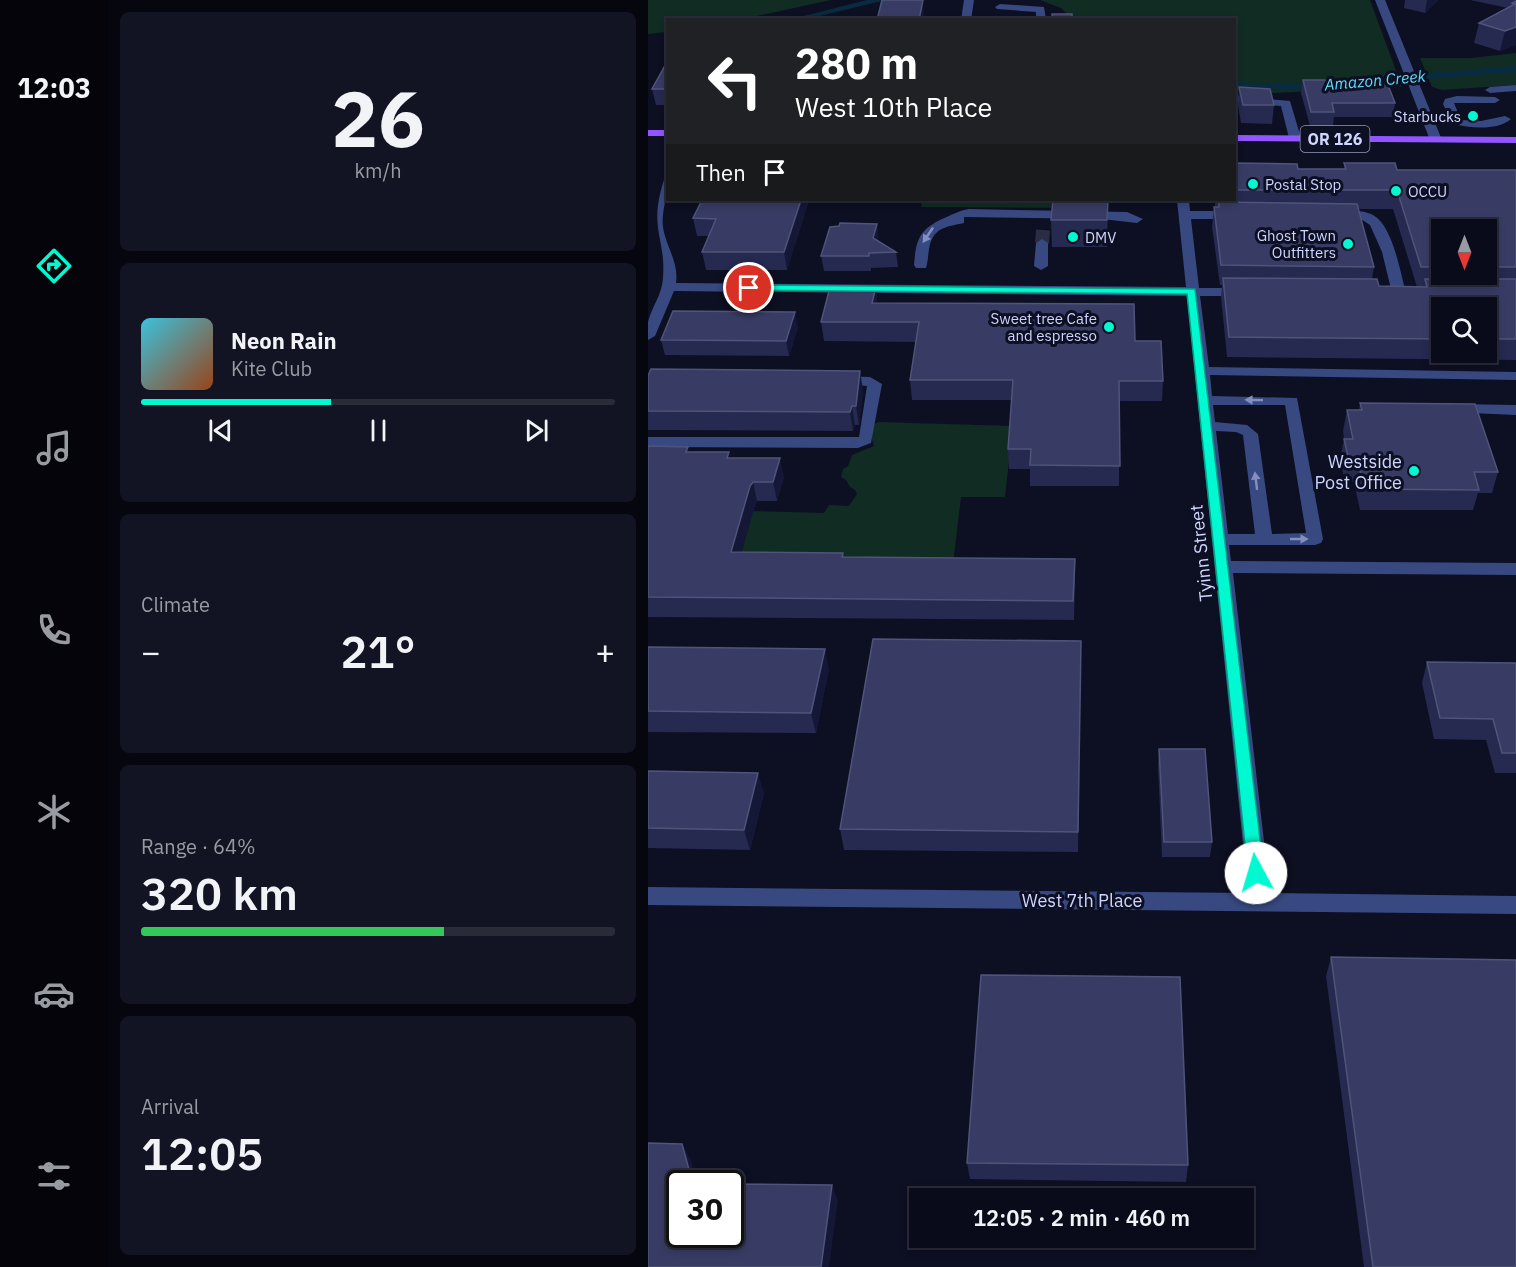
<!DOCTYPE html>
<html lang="en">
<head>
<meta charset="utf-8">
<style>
	:root { --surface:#0a0b1a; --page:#131423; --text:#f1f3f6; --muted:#999ba2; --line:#2a2b39; --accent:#00f9d0 }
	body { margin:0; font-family:"IBM Plex Sans",sans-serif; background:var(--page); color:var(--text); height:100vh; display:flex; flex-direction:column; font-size:22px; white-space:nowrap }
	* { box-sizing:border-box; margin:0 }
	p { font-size:20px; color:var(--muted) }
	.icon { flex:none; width:33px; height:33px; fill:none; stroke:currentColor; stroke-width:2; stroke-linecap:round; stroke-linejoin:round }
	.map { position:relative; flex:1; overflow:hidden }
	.panel { display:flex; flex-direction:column; gap:12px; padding:12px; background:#06060e; width:540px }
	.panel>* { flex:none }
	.top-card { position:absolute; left:18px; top:18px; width:570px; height:183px; border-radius:0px; box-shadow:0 3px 9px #0003,0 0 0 2px var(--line); background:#202124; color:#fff; overflow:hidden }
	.needle { width:39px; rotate:180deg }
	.tools { position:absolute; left:783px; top:219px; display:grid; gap:12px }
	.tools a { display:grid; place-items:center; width:66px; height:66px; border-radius:0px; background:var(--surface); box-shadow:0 3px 9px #0003,0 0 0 2px var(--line); font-size:30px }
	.speed { position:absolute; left:18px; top:1170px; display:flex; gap:12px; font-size:30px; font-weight:700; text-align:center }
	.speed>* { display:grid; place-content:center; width:78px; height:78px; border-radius:50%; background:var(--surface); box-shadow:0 3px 9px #0003,0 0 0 2px var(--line); line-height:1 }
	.speed .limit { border:3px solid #111; border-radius:9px; background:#fff; color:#111 }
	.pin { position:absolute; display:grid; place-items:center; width:51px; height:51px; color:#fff; margin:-26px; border:3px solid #fff; border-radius:50%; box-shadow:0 2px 6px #0007 }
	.me { position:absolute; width:66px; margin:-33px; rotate:354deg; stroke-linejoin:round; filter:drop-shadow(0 0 4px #0008) }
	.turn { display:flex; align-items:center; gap:21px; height:126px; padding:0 30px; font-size:27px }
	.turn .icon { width:78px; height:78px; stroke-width:2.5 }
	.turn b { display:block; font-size:42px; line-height:51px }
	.then { display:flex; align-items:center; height:57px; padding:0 30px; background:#0003; gap:12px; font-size:22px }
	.big { font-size:45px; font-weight:600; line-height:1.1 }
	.panel .card { flex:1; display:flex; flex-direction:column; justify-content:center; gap:9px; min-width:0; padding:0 21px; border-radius:9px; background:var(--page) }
	.panel .dial { align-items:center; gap:0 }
	.dial b { font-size:78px; line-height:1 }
	.song { display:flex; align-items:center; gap:18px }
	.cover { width:72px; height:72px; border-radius:9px; background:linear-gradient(135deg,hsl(190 70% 55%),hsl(20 70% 35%)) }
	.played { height:6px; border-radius:3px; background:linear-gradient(90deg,var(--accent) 40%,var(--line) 40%) }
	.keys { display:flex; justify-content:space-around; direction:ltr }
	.heat { display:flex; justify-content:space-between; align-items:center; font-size:33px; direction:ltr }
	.charge { height:9px; border-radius:4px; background:linear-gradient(90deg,#34c759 64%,var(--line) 0) }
	.trip { position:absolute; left:261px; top:1188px; width:345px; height:60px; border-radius:0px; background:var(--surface); box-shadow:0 3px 9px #0003,0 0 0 2px var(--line); font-weight:600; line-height:60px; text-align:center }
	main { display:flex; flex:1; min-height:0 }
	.menu { display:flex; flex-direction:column; width:108px; justify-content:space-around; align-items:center; background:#04040a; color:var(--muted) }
	.menu .icon { width:42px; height:42px }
	.menu .active { color:var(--accent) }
	.menu b { font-size:27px; color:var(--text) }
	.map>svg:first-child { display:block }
	.green { fill:#102c23 }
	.water { fill:#092b3f }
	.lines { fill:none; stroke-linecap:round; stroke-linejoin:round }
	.minor-tunnel { stroke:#2a2d43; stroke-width:14; stroke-dasharray:14 7; stroke-linecap:butt }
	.minor { fill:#384981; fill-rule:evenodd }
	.major { fill:#9255ff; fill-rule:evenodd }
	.wall { fill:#262950; fill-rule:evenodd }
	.shaded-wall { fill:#141736 }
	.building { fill:#383b63; stroke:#4f547b; stroke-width:1.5 }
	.oneway { fill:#838fc0 }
	.route { fill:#00f9d0; stroke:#00a287; stroke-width:1.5 }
	.poi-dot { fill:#00f9d0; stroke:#0d0f22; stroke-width:2 }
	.labels { text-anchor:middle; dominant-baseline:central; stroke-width:6; stroke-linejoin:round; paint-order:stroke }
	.far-poi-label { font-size:15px; fill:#ced5ff; stroke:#0d0f22; text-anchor:end }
	.far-water-label { font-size:16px; font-style:italic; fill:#5cdfff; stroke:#0d0f22 }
	.shield { fill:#0d0f22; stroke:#949abd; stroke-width:1.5 }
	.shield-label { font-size:16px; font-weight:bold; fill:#ced5ff }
	.poi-label { font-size:18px; fill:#ced5ff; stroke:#0d0f22; text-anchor:end }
	.street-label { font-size:18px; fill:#ced5ff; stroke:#0d0f22 }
</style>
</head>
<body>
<main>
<nav class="menu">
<b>12:03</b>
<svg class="icon active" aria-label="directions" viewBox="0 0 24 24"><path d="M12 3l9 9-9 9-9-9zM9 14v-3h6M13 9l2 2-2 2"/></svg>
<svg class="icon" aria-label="music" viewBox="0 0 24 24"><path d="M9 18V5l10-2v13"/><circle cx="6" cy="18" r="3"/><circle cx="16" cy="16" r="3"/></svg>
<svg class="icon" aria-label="phone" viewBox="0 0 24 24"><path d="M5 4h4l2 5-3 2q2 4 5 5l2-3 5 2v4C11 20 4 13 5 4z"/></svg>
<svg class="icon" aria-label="climate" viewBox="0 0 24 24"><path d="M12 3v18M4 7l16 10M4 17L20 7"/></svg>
<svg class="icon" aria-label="car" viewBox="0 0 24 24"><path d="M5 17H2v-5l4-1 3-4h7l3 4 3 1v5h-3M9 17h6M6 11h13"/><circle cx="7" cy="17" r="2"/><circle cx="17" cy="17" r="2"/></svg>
<svg class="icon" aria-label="filters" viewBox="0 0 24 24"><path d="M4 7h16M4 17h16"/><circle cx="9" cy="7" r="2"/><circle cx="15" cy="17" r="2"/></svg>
</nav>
<section class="panel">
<div class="card dial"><b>26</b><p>km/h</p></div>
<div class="card">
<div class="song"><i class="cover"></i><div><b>Neon Rain</b><p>Kite Club</p></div></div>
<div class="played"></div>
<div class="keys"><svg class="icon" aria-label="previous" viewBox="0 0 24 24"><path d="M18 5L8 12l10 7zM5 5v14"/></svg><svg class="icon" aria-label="pause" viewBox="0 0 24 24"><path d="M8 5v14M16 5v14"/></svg><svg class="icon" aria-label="next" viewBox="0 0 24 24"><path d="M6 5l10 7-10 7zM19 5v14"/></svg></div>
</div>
<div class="card"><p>Climate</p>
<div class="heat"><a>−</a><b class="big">21°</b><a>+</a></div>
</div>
<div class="card"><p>Range · 64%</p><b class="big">320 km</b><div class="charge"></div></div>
<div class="card"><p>Arrival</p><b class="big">12:05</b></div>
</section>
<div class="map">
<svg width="868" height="1267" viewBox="0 0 868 1267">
	<rect width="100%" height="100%" fill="#0d0f22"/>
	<!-- green -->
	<path class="green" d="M 0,0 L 183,0 L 95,19 L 20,20 L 19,32 L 0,34 Z
		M 392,0 L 722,0 L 754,87 L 626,93 L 587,91 L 586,20 L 424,19 L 413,8 Z
		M 868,53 L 868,85 L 794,90 L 784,87 L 772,58 L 823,58 Z
		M 274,200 L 444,200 L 444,208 L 273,207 Z
		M 230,422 L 365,426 L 357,497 L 313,497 L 304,573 L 93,554 L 105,511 L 176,513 L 181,505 L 201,506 L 209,494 L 207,490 L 202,487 L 198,480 L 193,477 L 195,469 L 200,466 L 204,455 L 226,446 L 220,427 Z"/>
	<!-- water -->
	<path class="water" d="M 219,0 L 238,0 L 159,19 L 140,20 Z
		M 868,66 L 868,72 L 669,88 L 630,90 L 587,85 L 587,82 L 638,84 Z"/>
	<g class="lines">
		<!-- minor-tunnel -->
		<path class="minor-tunnel" d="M 394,243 L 395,230"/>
		<!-- minor -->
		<path class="minor" d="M 316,0 L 326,0 L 323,20 L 313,20 Z
			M 727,0 L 737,0 L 794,140 L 792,142 L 784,142 L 782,140 Z
			M 352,4 L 396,7 L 398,20 L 388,20 L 388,12 L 349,9 L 347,7 Z
			M 868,85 L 868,91 L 842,93 L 837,90 L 842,87 Z
			M 586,96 L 642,101 L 653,138 L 647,141 L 641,138 L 633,106 L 586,102 Z
			M 809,96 L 847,97 L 852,100 L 847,103 L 806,103 L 813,120 L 833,121 L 857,116 L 863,119 C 849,131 822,128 805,124 L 795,104 L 797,99 Z
			M 16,180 L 20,180 C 20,196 13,211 15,227 C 18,247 31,262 28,283 L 538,287 L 529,200 L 541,200 L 542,211 L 588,211 L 594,215 L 588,219 L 543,219 L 551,288 L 598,288 L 605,292 L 598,296 L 552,296 L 561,367 L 868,372 L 868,380 L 562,375 L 564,396 L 649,398 L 675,539 L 673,543 L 667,545 L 581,545 L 583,561 L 868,563 L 868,575 L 585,573 L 622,893 L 868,896 L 868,914 L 0,905 L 0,887 L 600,893 L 539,296 L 26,291 L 7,336 L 0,340 C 0,335 0,327 0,322 C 4,306 14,295 15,278 C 18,237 0,229 16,180 ZM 565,405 L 637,405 L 658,533 L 624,534 L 610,434 L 599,425 L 567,422 ZM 568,431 L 588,432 L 595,435 L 607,534 L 580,534 Z
			M 321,209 L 479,212 L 495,219 L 489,223 L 454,219 L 316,217 L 316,223 C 298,227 285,227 281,249 C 280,255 280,262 278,268 L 268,268 L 266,265 C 268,240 271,230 294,219 C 304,215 310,211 321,209 Z
			M 687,211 C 699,211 714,209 725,215 C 745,226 752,272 758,293 L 756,296 L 729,296 L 727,293 L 729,290 L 743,289 L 734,252 L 722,225 L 713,219 L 683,218 L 681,215 L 683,212 Z
			M 394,239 L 400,243 L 400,266 L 393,270 L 386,266 L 388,243 Z
			M 190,376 L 222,377 L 234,384 L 223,443 L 210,448 L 0,447 L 0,437 L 211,437 L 219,386 L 185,383 L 183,380 Z
			M 804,404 L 868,405 L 868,415 L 799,412 L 796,409 Z"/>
		<!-- major -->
		<path class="major" d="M 0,130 L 20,130 L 20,136 L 0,136 Z
			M 586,135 L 868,137 L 868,143 L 586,141 Z"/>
	</g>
	<!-- wall -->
	<path class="wall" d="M 757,0 L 790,0 L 777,13 L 756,8 Z
		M 822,0 L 868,0 L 868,45 L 852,51 L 826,43 L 831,23 L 860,8 Z
		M 20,60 L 20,105 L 8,105 L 4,89 Z
		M 655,80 L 747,103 L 745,117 L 686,117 L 685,126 L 662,126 L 653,93 Z
		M 591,87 L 626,105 L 624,124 L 593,123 L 590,105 Z
		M 586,163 L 650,169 L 696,169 L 696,163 L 749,170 L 868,170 L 868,360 L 579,357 L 573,297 L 574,285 L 572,285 L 564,227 L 566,207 L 567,207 L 567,200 L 586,200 ZM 710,209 L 745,209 L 769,287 L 731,286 L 724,279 L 726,267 ZM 794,230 L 838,230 L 838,274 L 794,274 ZM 794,308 L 838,308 L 838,352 L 794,352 Z
		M 161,200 L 139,270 L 58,270 L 54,252 L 61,236 L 49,236 L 45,218 Z
		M 460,200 L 459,247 L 404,247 L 403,220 Z
		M 229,224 L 230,241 L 248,252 L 250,267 L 223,268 L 223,271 L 176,271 L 173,256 L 191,226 Z
		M 230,303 L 487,341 L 515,381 L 514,401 L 471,401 L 471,486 L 382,486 L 382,469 L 361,469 L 360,449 L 364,400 L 264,400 L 262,380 L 268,342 L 176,341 L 173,322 Z
		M 150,327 L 141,356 L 17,355 L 13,340 Z
		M 0,376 L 215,390 L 211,425 L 207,425 L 205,431 L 0,430 Z
		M 712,403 L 850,472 L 844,493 L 830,493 L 825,510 L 712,510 L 706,482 L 697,482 L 692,459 L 696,439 L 695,431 L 699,410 L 711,410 Z
		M 0,446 L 82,458 L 136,477 L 129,501 L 109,501 L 107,505 L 93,552 L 195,553 L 196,557 L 427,579 L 426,620 L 0,617 Z
		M 433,641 L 430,852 L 196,850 L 192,829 Z
		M 0,647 L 181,669 L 168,733 L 0,732 Z
		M 779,662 L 868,663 L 868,773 L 847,773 L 838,740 L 786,739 L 774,683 Z
		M 511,749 L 564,842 L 562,857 L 514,857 L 510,765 Z
		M 0,771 L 116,793 L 102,850 L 0,848 Z
		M 683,957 L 868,1267 L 716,1267 L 678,976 Z
		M 319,1163 L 540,1165 L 538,1182 L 322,1179 Z"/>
	<!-- shaded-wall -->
	<path class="shaded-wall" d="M 275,0 L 276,16 L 276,20 L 271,20 Z
		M 779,0 L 790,0 L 777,13 Z
		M 868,27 L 868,45 L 852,51 L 857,31 Z
		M 153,200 L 161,200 L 139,270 L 136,252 Z
		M 229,224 L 230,239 L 227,253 L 225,238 Z
		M 228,287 L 230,307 L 227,323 L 224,303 Z
		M 147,312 L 150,327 L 141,356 L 138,341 Z
		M 212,371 L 215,390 L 211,425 L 208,406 Z
		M 204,406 L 207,425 L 205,431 L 202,412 Z
		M 132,458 L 136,477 L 129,501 L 125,482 Z
		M 105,482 L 109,501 L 107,505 L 88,572 L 83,552 L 102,486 Z
		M 177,649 L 181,669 L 168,733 L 163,713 Z
		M 110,773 L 116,793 L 102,850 L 96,830 Z
		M 34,1144 L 43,1160 L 49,1184 L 45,1184 Z
		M 184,1185 L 190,1201 L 181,1267 L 173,1267 Z"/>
	<!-- building -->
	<path class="building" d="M 234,0 L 275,0 L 271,20 L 229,20 Z
		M 868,1 L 868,27 L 857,31 L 831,23 L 867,4 L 864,3 Z
		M 404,14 L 424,14 L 424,20 L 404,20 Z
		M 20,60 L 20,89 L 4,89 Z
		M 655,80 L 677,80 L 679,85 L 740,85 L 747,103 L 684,103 L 686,112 L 663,112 Z
		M 591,87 L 622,89 L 626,105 L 595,105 Z
		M 586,163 L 649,164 L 650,169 L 698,169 L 696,163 L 747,163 L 749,170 L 868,170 L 868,267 L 838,267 L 838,230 L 794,230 L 794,267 L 773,267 L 749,190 L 586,190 Z
		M 54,200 L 153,200 L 136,252 L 54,252 L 68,219 L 45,218 Z
		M 405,200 L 460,200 L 459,220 L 403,220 Z
		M 571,202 L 709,204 L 726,267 L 573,265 L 566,207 L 571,207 Z
		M 192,223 L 229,224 L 225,238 L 248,252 L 221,253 L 221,256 L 173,256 L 182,227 L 191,226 Z
		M 575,278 L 729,279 L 731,286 L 779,287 L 777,279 L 868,279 L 868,339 L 838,339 L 838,308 L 794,308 L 794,339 L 581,337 Z
		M 182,287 L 228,287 L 224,303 L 486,304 L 487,341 L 513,341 L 515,381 L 471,381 L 472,466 L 382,465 L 383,449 L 360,449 L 365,380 L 262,380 L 271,322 L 173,322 Z
		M 25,311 L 147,312 L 138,341 L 13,340 Z
		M 3,369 L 212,371 L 208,406 L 204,406 L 202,412 L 0,411 L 0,376 Z
		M 712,403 L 827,404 L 850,472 L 826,472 L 831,490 L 716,489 L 710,461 L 701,461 L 696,439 L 705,439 L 699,410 L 714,410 Z
		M 0,446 L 40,447 L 38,452 L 81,452 L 79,458 L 132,458 L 125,482 L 105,482 L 102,486 L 83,552 L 195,553 L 194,557 L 427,559 L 425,601 L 0,597 Z
		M 225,639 L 433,641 L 430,832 L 192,829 Z
		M 0,647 L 177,649 L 163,713 L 0,711 Z
		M 779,662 L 868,663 L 868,753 L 854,753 L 845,719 L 792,718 Z
		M 511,749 L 557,749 L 564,842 L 516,842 Z
		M 0,771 L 110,773 L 96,830 L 0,828 Z
		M 683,957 L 868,960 L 868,1267 L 725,1267 Z
		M 333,975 L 532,977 L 540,1165 L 319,1163 Z
		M 0,1143 L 34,1144 L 45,1184 L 32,1184 L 32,1234 L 82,1234 L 82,1184 L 184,1185 L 173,1267 L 0,1267 Z"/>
	<!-- one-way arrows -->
	<defs><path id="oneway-solid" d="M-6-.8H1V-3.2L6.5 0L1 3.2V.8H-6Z" transform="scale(1.5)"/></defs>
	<g class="oneway">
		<use href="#oneway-solid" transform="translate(280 235) rotate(124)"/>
		<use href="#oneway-solid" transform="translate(606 400) rotate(-179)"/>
		<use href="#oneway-solid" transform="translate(608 481) rotate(-97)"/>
		<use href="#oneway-solid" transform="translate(651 539)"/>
	</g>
	<!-- route -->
	<path class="route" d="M 101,285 L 547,289 L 616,873 L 614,878 L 608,880 L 603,878 L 600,873 L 539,294 L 98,290 L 98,286 Z"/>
	<!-- markers -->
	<g class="poi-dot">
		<circle cx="825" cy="116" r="6"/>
		<circle cx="605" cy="184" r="6"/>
		<circle cx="748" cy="191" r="6"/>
		<circle cx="425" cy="237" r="6"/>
		<circle cx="700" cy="244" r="6"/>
		<circle cx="461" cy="327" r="6"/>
		<circle cx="766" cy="471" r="6"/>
	</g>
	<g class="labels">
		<!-- far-poi labels -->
		<g class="far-poi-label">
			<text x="813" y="116">Starbucks</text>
			<text x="617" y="184" text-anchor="start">Postal Stop</text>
			<text x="760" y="191" text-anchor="start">OCCU</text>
			<text x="688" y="235">Ghost Town<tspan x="688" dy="17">Outfitters</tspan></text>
			<text x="437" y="237" text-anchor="start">DMV</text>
			<text x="449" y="318">Sweet tree Cafe<tspan x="449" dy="17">and espresso</tspan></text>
		</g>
		<!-- far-water labels -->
		<g class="far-water-label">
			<text transform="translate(727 80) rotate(-5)">Amazon Creek</text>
		</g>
		<!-- shield labels -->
		<rect class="shield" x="652.5" y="126" width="69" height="26" rx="4.5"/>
		<g class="shield-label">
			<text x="687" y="139">OR 126</text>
		</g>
		<!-- poi labels -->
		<g class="poi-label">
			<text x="754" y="461">Westside<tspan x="754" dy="21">Post Office</tspan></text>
		</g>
		<!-- street labels -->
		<g class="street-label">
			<text transform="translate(553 553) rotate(-96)">Tyinn Street</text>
			<text x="434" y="900">West 7th Place</text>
		</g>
	</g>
</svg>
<div class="tools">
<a><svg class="needle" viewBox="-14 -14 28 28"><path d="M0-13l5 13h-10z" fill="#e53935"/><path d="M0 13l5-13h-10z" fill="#999ba2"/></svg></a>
<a><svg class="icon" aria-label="search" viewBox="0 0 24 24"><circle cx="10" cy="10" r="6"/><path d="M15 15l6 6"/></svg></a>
</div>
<div class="speed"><div class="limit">30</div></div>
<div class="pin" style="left:101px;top:288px;background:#d93025"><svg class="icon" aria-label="arrive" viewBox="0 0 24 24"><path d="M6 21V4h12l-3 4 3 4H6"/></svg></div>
<svg class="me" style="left:608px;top:873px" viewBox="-20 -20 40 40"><circle r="19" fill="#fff"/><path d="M0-13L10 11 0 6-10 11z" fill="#00f9d0"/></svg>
<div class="trip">12:05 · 2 min · 460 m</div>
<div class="top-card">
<div class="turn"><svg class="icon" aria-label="left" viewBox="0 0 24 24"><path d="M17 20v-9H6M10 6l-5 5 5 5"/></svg><div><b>280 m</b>West 10th Place</div></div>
<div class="then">Then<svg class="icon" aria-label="arrive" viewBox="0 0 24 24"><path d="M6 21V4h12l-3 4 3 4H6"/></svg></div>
</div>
</div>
</main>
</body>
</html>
